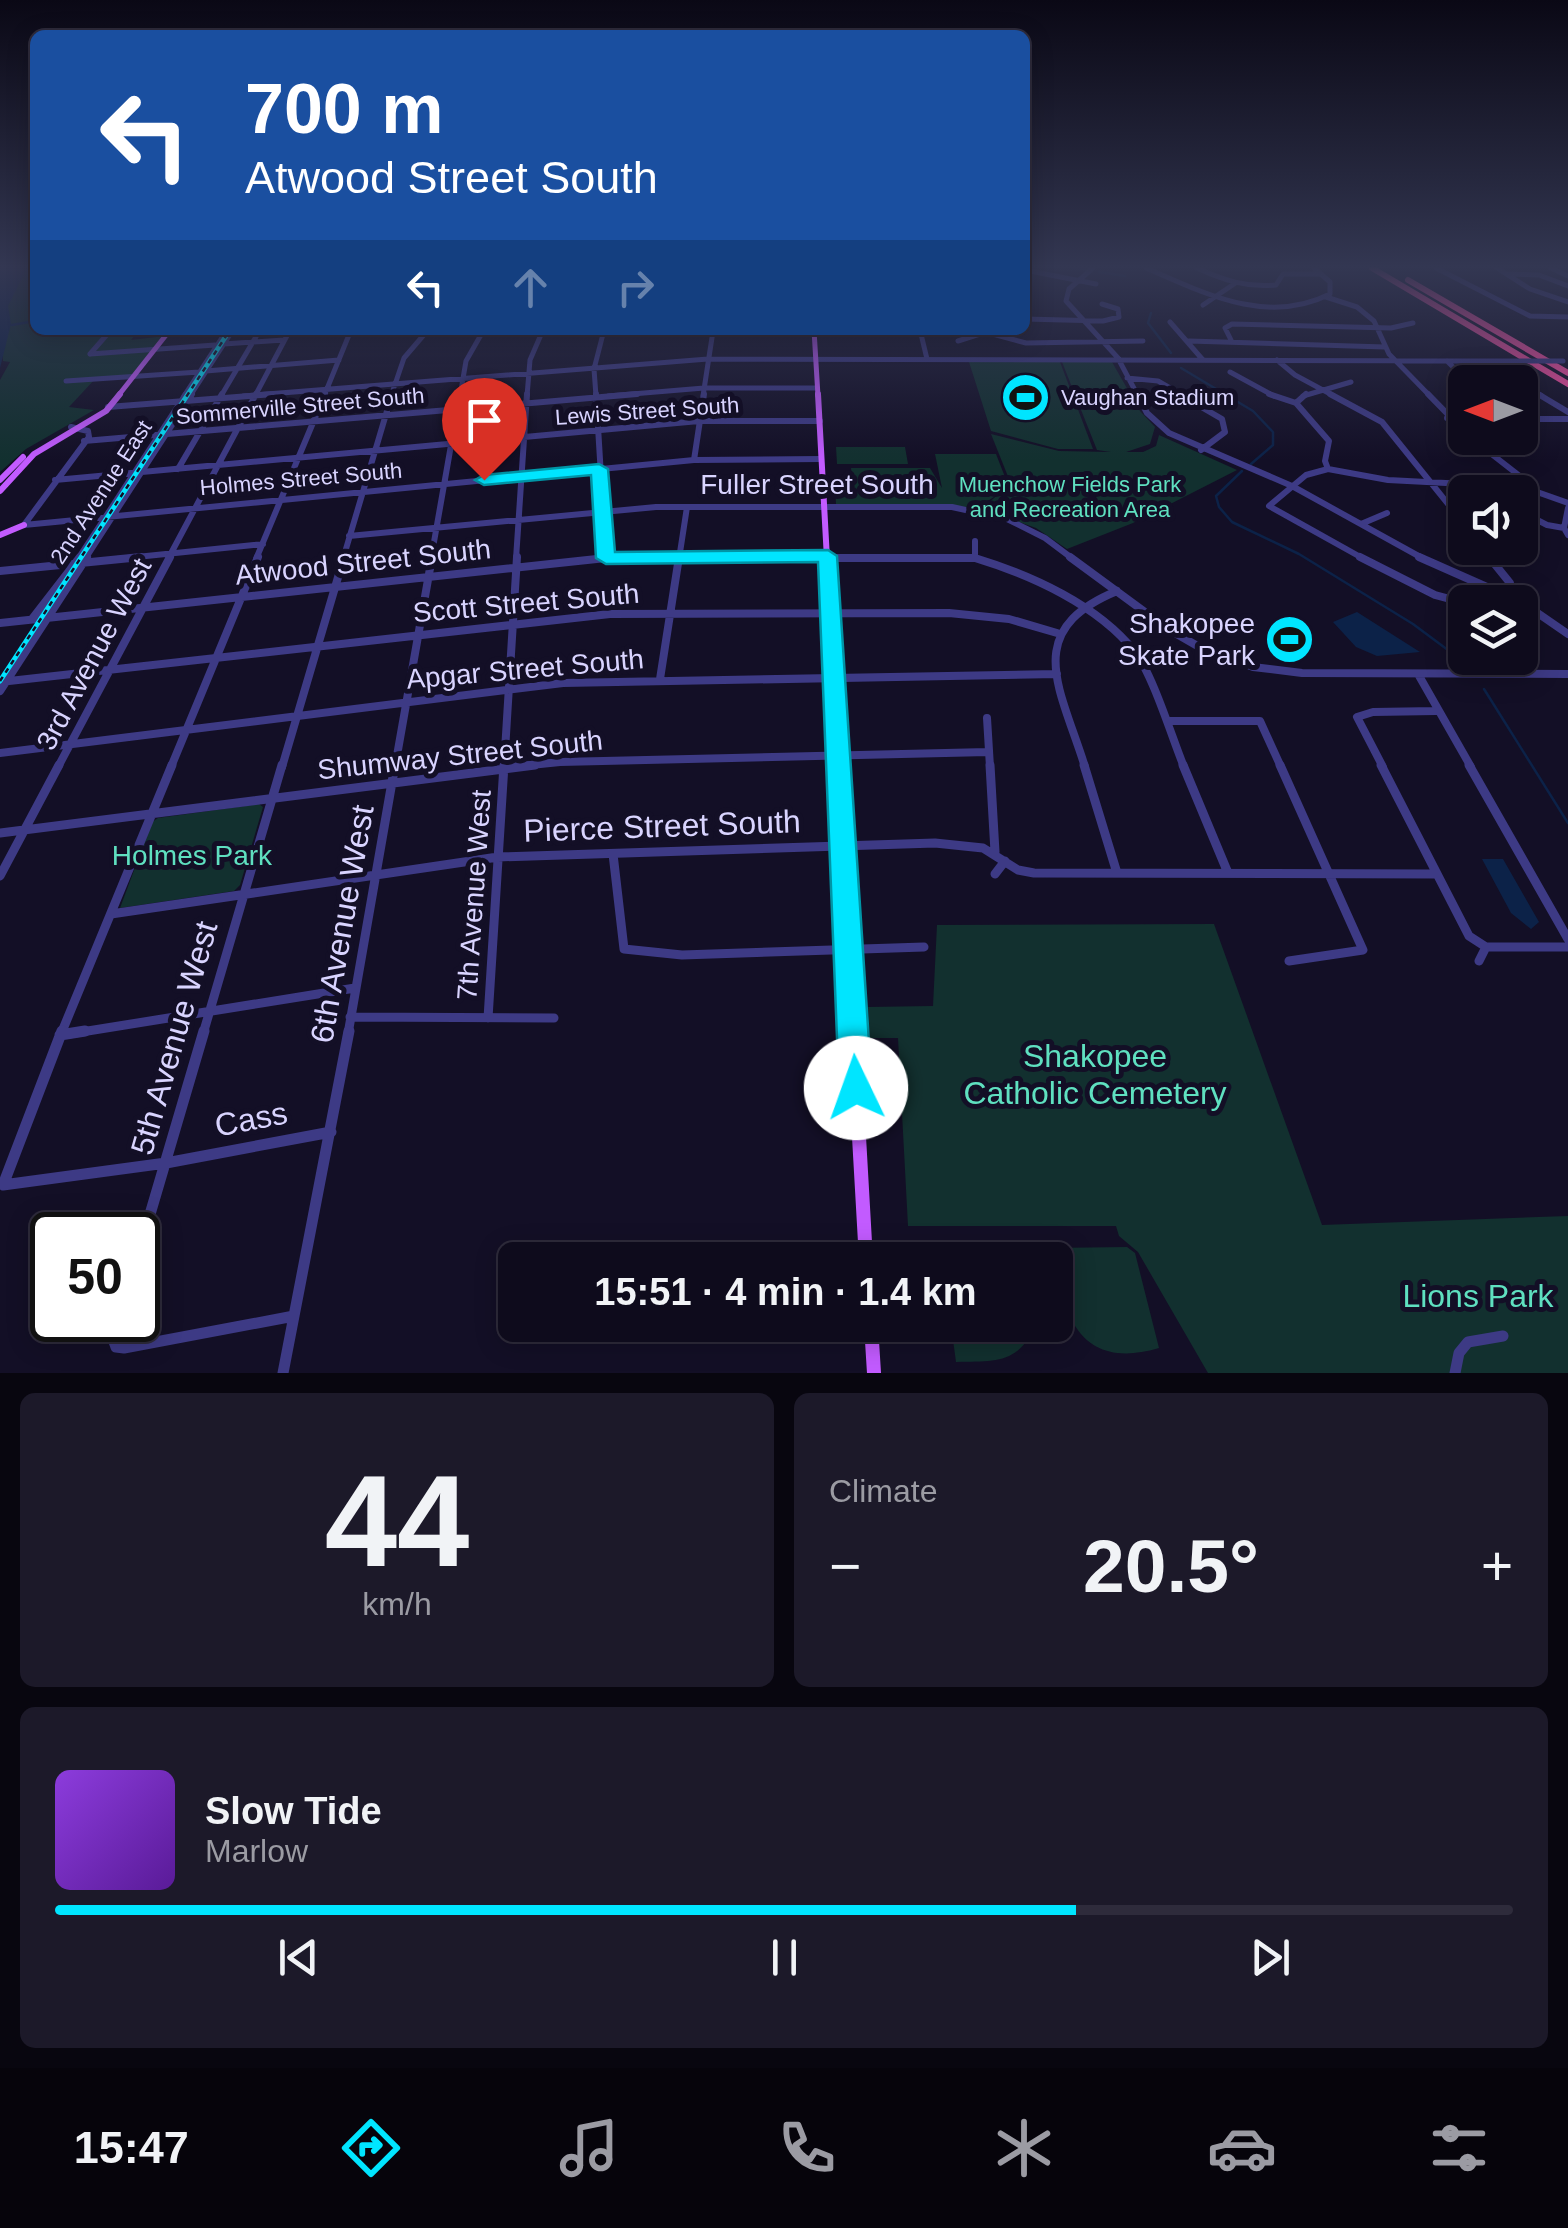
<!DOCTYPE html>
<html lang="en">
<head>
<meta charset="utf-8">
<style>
	:root { --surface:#0e0b1c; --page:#1c1929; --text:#f1f3f6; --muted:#9b9ba3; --line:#2e2b3b; --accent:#00e5ff }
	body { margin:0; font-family:Helvetica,sans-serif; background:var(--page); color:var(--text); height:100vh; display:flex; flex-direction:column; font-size:38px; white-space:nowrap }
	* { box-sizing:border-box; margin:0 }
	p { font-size:32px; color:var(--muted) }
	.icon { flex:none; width:55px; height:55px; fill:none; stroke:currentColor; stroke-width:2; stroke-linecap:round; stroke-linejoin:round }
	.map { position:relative; height:1373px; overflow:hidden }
	.drawer { display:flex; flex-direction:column; gap:20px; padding:20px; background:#08060f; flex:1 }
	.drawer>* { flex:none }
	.hud { position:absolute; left:30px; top:30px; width:1000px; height:305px; border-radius:15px; box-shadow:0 5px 25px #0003,0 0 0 2px var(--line); background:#1a4fa0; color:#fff; overflow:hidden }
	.needle { width:65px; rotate:270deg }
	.fabs { position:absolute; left:1448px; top:365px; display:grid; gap:20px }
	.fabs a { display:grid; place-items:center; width:90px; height:90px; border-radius:15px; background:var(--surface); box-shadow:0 5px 25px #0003,0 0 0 2px var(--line); font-size:50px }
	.speed { position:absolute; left:30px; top:1212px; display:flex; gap:20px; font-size:50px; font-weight:700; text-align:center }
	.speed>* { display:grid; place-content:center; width:130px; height:130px; border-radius:50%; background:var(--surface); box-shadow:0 5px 25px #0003,0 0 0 2px var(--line); line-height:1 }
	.speed .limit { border:5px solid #111; border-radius:15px; background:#fff; color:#111 }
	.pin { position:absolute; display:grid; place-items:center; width:85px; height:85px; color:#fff; margin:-102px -42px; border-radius:50% 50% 50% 0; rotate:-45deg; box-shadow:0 0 10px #0007 }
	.pin .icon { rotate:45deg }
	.me { position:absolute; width:110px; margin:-55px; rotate:357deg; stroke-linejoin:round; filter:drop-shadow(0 0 8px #0008) }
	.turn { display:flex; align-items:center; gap:35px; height:210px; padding:0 50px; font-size:45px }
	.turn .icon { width:130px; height:130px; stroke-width:2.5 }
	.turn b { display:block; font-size:70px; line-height:85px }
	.lanes { display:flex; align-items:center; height:95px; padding:0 50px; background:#0003; justify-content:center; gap:50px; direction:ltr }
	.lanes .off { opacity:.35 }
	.big { font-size:75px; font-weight:700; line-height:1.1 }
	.drawer .tile { flex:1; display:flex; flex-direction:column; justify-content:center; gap:15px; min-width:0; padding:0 35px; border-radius:15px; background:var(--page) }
	.drawer .dial { align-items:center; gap:0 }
	.dial b { font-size:130px; line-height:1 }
	.song { display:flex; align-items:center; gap:30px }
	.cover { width:120px; height:120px; border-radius:15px; background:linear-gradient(135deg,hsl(270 70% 55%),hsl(270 70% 35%)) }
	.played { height:10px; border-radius:5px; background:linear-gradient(90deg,var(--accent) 70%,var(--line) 70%) }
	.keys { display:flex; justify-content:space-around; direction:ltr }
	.heat { display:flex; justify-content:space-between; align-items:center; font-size:55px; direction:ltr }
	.drawer .tiles { flex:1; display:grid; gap:20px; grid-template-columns:1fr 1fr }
	.tile:last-child { grid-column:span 2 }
	.trip { position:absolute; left:498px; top:1242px; width:575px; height:100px; border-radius:15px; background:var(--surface); box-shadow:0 5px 25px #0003,0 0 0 2px var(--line); font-weight:700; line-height:100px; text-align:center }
	.tab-bar { display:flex; height:160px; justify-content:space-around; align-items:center; background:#06040b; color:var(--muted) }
	.tab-bar .icon { width:70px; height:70px }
	.tab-bar .current { color:var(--accent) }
	.tab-bar b { font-size:45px; color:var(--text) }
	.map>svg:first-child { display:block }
	.green { fill:#12302f }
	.water { fill:#0c2248 }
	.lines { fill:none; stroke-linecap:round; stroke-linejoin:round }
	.stream { stroke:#0c2248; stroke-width:2.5 }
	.minor-far4 { stroke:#3d3a85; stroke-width:5 }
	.minor-far3 { stroke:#3d3a85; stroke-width:6 }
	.minor-far2 { stroke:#3d3a85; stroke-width:8 }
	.minor-far1 { stroke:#3d3a85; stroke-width:9 }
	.minor { stroke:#3d3a85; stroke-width:11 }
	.major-far4 { stroke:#c25bff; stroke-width:5 }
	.major-far3 { stroke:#c25bff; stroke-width:6 }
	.major-far2 { stroke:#c25bff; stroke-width:9 }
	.major-far1 { stroke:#c25bff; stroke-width:11 }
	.major { stroke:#c25bff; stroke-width:14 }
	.highway { stroke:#ff4fa3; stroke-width:6 }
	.rail-casing { stroke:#00e5ff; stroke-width:5 }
	.rail { stroke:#130f26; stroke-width:2.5; stroke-dasharray:5; stroke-linecap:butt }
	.minor-bridge { stroke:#3d3a85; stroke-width:5 }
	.route { fill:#00e5ff; stroke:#0095a6; stroke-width:2.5 }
	.labels { text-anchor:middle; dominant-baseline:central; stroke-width:10; stroke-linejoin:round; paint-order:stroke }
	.far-poi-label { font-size:22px; fill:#d9d4ff; stroke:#130f26; text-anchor:start }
	.far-street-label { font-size:22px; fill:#d9d4ff; stroke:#130f26 }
	.far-park-label { font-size:22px; fill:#5fe0c0; stroke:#130f26 }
	.street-label { font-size:28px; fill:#d9d4ff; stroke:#130f26 }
	.poi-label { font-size:28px; fill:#d9d4ff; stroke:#130f26; text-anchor:end }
	.park-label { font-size:28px; fill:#5fe0c0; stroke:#130f26 }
	.near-street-label { font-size:32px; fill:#d9d4ff; stroke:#130f26 }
	.near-park-label { font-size:32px; fill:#5fe0c0; stroke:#130f26 }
</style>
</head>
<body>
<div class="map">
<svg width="1568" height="1373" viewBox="0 0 1568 1373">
	<rect width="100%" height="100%" fill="#130f26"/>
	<!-- green -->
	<path class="green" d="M 25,268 L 35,268 L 35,330 L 139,330 L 131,340 L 165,336 L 134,377 L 95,379 L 69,407 L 94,410 L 26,449 L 0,472 L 0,380 L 10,362 L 3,361 L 0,295 Z
		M 969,362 L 1060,362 L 1093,449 L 1058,449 L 991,431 Z
		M 1062,362 L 1112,362 L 1140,411 L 1155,427 L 1150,444 L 1126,452 L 1143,452 L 1156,446 L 1159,435 L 1237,470 L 1133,523 L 1067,549 L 1036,528 L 981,509 L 1000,493 L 977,508 L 836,504 L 835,487 L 853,486 L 851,468 L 930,468 L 942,488 L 935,454 L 996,454 L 1005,477 L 988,488 L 1003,492 L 1009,479 L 991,434 L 1059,451 L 1111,452 L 1097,450 Z
		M 836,447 L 905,447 L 908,464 L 837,464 Z
		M 259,804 L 263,807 L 240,885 L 234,891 L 120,908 L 152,822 L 158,818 Z
		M 1214,924 L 1322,1225 L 1568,1216 L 1568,1373 L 1208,1373 L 1138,1252 L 1119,1236 L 1116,1226 L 908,1226 L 898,1038 L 870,1038 L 868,1007 L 933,1006 L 937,925 Z
		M 1127,1247 L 1135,1253 L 1159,1348 C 1075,1373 1062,1307 1051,1248 Z
		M 951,1325 L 1036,1325 C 1017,1365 996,1361 956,1362 Z"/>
	<!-- water -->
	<path class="water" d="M 0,268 L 27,268 L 8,306 L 11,324 L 0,368 Z
		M 1357,612 L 1420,652 L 1377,656 L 1356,647 L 1333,622 Z
		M 1482,859 L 1503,859 L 1539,922 L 1531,929 L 1511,913 Z"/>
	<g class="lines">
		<!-- stream -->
		<path class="stream" d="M 1073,268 L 1085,269
			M 1099,272 L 1125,276
			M 1151,313 L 1148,323 L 1171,353
			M 12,325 L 35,321
			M 1181,368 L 1253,411 L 1273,432 L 1273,445 L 1251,464
			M 1242,471 L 1216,496 L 1219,507 L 1232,522 L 1299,554 L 1413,624 L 1460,659
			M 1484,689 L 1568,823"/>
		<!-- minor-far4 -->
		<path class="minor-far4" d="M 1093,268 L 1069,289 L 1066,301 L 1118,358
			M 1146,268 C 1204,293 1267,326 1330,294 L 1330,282 L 1314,268
			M 1197,268 C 1223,280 1247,288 1276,285 L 1283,274 L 1321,274
			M 1436,268 L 1530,316 L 1568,317
			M 1497,268 L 1530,289 L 1568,302
			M 1551,268 L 1568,276
			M 1025,270 L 1096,284
			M 1507,274 L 1539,275 L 1568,286
			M 1025,289 L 1029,289
			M 1326,297 L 1357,307 L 1374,321 L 1389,354 L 1430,396
			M 1203,305 L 1234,284
			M 1025,319 L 1103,321 L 1119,317 L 1118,309 L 1102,304
			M 1170,322 L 1203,360
			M 920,330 L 927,359
			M 978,330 L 1026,343 L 1143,341
			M 426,333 L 815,333
			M 1231,340 L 1225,328 L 1232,324 L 1391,328 L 1413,323
			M 958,341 L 983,333
			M 1189,341 L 1385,347
			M 224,344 L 284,340
			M 90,354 L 215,345
			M 90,354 L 111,330
			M 1277,360 L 1295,375 L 1334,396
			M 1447,361 L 1468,382
			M 1120,362 L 1138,396
			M 206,371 L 339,360
			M 1230,372 L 1274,396
			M 1127,378 L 1158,381 L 1184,396
			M 66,381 L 199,372
			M 1519,382 L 1542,396
			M 184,396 L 227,330
			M 190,396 L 233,330
			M 221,396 L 260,330
			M 243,396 L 708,359 L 1520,361
			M 255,396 L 290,330
			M 324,396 L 351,330
			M 391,396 L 404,358 L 428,330
			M 460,396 L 466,361 L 482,333
			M 527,396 L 530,360 L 543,330
			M 596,396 L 594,369 L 604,330
			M 608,396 L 704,388 L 817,388
			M 703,396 L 713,331
			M 1303,396 L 1351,382"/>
		<!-- minor-far3 -->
		<path class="minor-far3" d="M 596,394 L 606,558
			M 1137,394 L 1147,413 L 1169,433 L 1292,486 L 1424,559
			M 1179,394 L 1222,419 L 1225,432 L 1201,450
			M 1269,394 L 1296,403
			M 1306,394 L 1296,403 L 1329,441 L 1325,461 L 1328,469
			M 1330,394 L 1382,422 L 1465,525
			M 1428,394 L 1465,432
			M 1538,394 L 1568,412
			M 108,407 L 274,394
			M 1447,418 L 1465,418
			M 1520,419 L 1568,419
			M 1520,436 L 1527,443
			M 1471,438 L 1521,477 L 1523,487
			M 84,441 L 637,394
			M 694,460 L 704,394
			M 178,469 L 222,394
			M 55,480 L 699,421 L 820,421
			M 1568,508 L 1564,528 L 1568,535
			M 1520,511 L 1547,525 L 1564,528
			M 1361,524 L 1387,513
			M 24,525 L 694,460 L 821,459
			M 24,525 L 89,437 L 88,431 L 71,427
			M 349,536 L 656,507 L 952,507 L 1007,519 L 1045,538 L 1073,559
			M 975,541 L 975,558
			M 1482,548 L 1491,559
			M 78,559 L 186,394
			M 85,559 L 192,394
			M 117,559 L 263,544
			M 168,559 L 256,394
			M 256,559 L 325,394
			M 343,559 L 392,394
			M 431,559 L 460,394
			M 516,559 L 527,394
			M 597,559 L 978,559
			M 679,559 L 687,507
			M 1364,559 L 1269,506 L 1306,475 L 1328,469 L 1388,480 L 1523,487 L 1568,503"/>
		<!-- minor-far2 -->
		<path class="minor-far2" d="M 1070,557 L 1168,629 L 1201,648 L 1253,667 L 1302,673 L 1568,674
			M 1360,557 L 1435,595 L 1465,603
			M 1419,557 L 1523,603 L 1568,634
			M 1489,557 L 1510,583 L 1508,596 L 1492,602
			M 0,571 L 141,557
			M 32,619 L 80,557
			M 0,623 L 606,558 L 975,558 C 1031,575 1098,605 1135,652 C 1153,675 1172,738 1184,767
			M 1418,674 L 1471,767
			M 660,679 L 679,557
			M 0,682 L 610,614 L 949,613 L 1009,619 L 1057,633
			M 0,691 L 87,557
			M 987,718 L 990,767
			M 1168,721 L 1260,721 L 1281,767
			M 0,753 L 563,683 L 1057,674
			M 58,767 L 170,557
			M 171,767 L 258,557
			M 282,767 L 344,557
			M 395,767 L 432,557
			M 504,767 L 517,557
			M 511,767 L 560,762 L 988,752
			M 1085,767 C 1061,689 1020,631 1117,591
			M 1383,767 L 1357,717 L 1373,712 L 1436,711"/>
		<!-- minor-far1 -->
		<path class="minor-far1" d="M 990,765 L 995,852
			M 1084,765 L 1117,873
			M 1183,765 L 1228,873
			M 1280,765 L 1363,950 L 1289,961
			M 1381,765 L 1469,936 L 1486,947 L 1479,961
			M 1469,765 L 1568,939
			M 0,833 L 535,765
			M 613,854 L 624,949 L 682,955 L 924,947
			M 995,874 L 1005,861
			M 0,876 L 59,765
			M 111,914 L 498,857 L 935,843 L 983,848 L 1018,870 L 1034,873 L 1437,874
			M 1486,947 L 1568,947
			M 350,1017 L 554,1018
			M 488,1018 L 504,765
			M 61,1034 L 172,765
			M 69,1034 L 355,988
			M 203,1034 L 282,765
			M 348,1034 L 395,765"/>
		<!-- minor -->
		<path class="minor" d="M 62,1031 L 3,1185 L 166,1163 L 331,1132
			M 60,1035 L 85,1031
			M 138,1255 L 204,1031
			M 117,1320 L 112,1336 L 116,1347 L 124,1348 L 294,1316
			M 283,1373 L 349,1031
			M 1455,1373 L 1459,1353 L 1468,1342 L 1503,1336"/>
		<!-- major-far4 -->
		<path class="major-far4" d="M 814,330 L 818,396
			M 118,396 L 170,330"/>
		<!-- major-far3 -->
		<path class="major-far3" d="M 818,394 L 827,559
			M 0,480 L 23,457
			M 0,491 L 34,454 L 106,411 L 120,394
			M 0,535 L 24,525"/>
		<!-- major-far2 -->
		<path class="major-far2" d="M 827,557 L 838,767"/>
		<!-- major-far1 -->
		<path class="major-far1" d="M 838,765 L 853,1034"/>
		<!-- major -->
		<path class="major" d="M 853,1031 L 866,1260
			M 871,1325 L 874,1373"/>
		<!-- highway -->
		<path class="highway" d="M 1372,268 L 1568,384
			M 1408,280 L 1568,373"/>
		<defs>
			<path id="rail" d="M 0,681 L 230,330"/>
		</defs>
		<!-- rail casing -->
		<use href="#rail" class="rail-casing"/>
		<!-- rail -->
		<use href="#rail" class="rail"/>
		<!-- minor-bridge -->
		<path class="minor-bridge" d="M 1520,361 L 1563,361"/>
	</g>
	<!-- sky -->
	<linearGradient id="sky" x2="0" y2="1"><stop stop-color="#0a0815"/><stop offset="0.58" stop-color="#333752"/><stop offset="1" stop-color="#333752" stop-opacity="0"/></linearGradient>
	<rect width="1568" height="460" fill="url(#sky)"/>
	<!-- route -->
	<path class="route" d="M 599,464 L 608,469 L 615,552 L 828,550 L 837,556 L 872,1088 L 867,1100 L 856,1105 L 844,1100 L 839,1088 L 818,562 L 606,564 L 596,558 L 591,475 L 484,485 L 475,480 L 484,475 Z"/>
	<!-- icons -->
	<defs>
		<symbol id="stadium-disc" viewBox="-11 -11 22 22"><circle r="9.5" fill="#00e5ff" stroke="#130f26"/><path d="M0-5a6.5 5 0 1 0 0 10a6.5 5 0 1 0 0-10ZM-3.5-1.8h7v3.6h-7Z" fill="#111"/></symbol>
	</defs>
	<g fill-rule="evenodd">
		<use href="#stadium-disc" x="998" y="370" width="55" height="55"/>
		<use href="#stadium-disc" x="1262" y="612" width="55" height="55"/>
	</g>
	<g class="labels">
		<!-- far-poi labels -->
		<g class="far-poi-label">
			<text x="1061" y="397">Vaughan Stadium</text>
		</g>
		<!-- far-street labels -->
		<g class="far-street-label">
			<text transform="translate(300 406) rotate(-5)">Sommerville Street South</text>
			<text transform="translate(647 411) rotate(-4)">Lewis Street South</text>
			<text transform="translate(301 479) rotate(-5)">Holmes Street South</text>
			<text transform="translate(101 492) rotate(-57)">2nd Avenue East</text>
		</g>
		<!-- far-park labels -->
		<g class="far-park-label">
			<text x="1070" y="484">Muenchow Fields Park<tspan x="1070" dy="25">and Recreation Area</tspan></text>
		</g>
		<!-- street labels -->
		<g class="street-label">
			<text x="817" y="484">Fuller Street South</text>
			<text transform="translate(363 562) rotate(-6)">Atwood Street South</text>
			<text transform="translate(526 603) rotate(-5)">Scott Street South</text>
			<text transform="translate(94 654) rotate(-62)">3rd Avenue West</text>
			<text transform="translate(525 669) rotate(-5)">Apgar Street South</text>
			<text transform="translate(460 755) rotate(-6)">Shumway Street South</text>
			<text transform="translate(474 895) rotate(-86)">7th Avenue West</text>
		</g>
		<!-- poi labels -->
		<g class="poi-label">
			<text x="1255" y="623">Shakopee<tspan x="1255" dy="32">Skate Park</tspan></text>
		</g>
		<!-- park labels -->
		<g class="park-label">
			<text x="192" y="855">Holmes Park</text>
		</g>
		<!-- near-street labels -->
		<g class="near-street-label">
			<text transform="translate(662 826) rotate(-2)">Pierce Street South</text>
			<text transform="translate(342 924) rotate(-80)">6th Avenue West</text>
			<text transform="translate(174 1038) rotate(-74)">5th Avenue West</text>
			<text transform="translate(251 1119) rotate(-11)">Cass</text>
		</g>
		<!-- near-park labels -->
		<g class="near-park-label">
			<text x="1095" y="1056">Shakopee<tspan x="1095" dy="37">Catholic Cemetery</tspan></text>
			<text x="1478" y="1296">Lions Park</text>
		</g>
	</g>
</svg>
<div class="fabs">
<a><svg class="needle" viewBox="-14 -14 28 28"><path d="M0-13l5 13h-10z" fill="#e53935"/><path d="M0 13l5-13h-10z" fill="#9b9ba3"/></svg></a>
<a><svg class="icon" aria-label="sound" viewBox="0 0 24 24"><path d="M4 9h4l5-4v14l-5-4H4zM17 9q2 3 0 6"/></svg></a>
<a><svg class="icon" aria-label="layers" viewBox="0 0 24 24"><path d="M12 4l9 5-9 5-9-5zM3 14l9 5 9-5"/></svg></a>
</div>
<div class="speed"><div class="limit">50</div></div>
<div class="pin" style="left:484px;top:480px;background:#d93025"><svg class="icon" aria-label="arrive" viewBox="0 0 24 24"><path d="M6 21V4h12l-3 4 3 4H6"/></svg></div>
<svg class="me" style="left:856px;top:1088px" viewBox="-20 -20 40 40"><circle r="19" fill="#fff"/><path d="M0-13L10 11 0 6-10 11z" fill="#00e5ff"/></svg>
<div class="trip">15:51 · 4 min · 1.4 km</div>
<div class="hud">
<div class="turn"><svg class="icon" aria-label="left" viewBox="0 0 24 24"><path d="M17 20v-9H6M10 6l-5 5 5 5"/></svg><div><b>700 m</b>Atwood Street South</div></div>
<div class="lanes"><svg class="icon" aria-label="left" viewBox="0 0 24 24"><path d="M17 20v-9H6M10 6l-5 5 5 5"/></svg><svg class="icon off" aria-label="ahead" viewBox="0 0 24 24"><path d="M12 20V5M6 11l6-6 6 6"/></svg><svg class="icon off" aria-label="right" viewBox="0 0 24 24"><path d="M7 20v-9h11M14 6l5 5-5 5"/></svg></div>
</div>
</div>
<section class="drawer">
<div class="tiles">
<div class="tile dial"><b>44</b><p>km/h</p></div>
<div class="tile"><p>Climate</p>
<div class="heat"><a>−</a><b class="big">20.5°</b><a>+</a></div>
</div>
<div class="tile">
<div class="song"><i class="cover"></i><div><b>Slow Tide</b><p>Marlow</p></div></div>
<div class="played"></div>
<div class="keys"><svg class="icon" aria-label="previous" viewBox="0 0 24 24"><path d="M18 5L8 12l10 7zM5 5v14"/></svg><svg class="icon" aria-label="pause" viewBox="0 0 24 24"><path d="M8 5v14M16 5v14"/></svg><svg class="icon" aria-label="next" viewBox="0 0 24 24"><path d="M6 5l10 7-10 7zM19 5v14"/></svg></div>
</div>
</div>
</section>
<nav class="tab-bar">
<b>15:47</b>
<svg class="icon current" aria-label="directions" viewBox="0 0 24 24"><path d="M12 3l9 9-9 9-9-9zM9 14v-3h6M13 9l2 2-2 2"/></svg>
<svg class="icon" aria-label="music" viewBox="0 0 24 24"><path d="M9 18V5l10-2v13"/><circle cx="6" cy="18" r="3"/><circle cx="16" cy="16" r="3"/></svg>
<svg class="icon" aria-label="phone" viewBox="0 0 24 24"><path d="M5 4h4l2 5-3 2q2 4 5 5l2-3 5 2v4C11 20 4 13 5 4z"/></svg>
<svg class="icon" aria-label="climate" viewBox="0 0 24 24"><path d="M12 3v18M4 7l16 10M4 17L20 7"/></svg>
<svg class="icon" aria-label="car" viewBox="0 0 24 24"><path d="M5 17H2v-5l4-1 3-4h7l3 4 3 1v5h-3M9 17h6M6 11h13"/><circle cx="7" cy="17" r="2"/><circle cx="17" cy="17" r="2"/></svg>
<svg class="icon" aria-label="filters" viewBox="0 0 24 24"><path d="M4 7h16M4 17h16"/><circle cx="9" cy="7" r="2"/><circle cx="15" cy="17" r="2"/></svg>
</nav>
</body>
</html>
